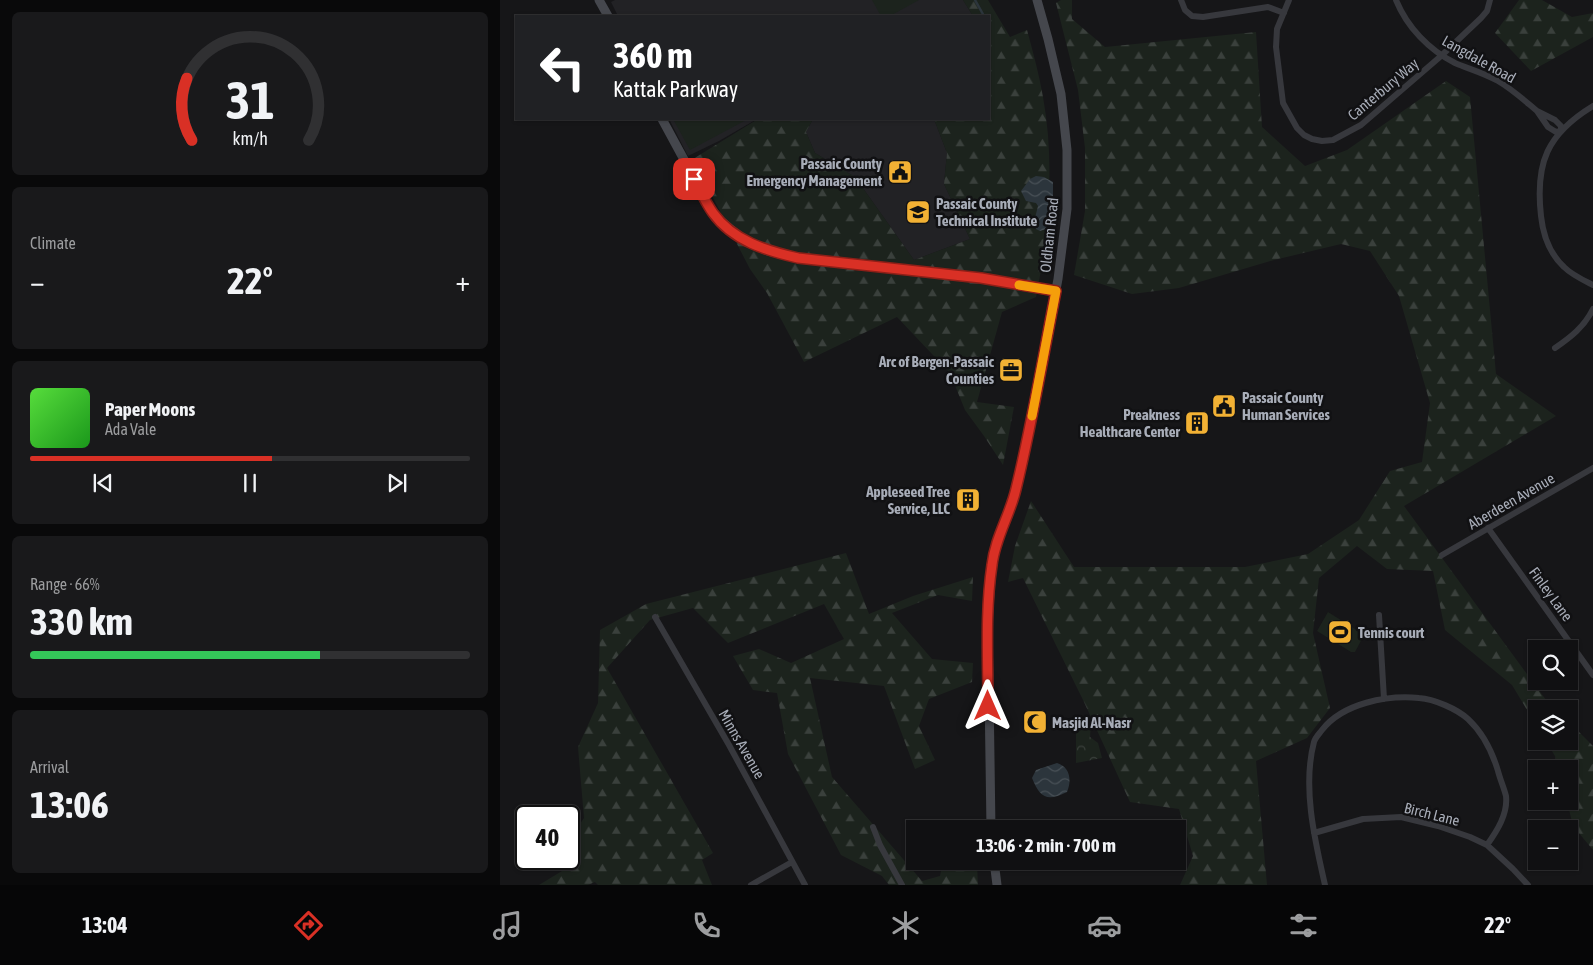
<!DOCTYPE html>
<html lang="en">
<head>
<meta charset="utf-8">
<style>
	:root { --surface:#101012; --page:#19191b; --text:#f1f3f6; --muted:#9c9d9f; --line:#303032; --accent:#d93025 }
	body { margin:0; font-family:"Asap Condensed",sans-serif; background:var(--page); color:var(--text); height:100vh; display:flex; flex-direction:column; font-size:19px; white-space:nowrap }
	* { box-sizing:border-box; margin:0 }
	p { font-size:16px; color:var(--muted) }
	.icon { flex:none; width:28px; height:28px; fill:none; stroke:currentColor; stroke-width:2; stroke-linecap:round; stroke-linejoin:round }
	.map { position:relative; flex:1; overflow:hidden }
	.sheet { display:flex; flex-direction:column; gap:12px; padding:12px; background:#09090a; width:500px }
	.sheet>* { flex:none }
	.hud { position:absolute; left:15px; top:15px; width:475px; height:105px; border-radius:0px; box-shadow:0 1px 4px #0004,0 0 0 1px var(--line); background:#202124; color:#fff; overflow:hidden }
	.buttons { position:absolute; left:1028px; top:640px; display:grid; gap:10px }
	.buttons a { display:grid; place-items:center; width:50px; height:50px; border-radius:0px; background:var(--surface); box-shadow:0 1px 4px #0004,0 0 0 1px var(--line); font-size:25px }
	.speed { position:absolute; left:15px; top:805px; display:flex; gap:10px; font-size:25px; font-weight:700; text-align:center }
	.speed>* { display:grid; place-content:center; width:65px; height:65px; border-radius:50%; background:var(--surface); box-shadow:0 1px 4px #0004,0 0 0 1px var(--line); line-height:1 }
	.speed .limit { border:2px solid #111; border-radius:8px; background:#fff; color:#111 }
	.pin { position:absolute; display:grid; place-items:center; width:42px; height:42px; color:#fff; margin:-21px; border-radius:10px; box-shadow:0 2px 8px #0006 }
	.me { position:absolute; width:55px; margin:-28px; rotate:0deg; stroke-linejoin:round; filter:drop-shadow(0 0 4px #0008) }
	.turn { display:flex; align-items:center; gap:18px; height:105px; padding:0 15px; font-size:22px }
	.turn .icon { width:65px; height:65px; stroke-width:2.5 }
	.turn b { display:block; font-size:35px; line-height:42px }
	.big { font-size:38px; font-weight:700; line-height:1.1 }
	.sheet .tile { flex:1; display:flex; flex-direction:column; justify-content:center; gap:8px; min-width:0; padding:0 18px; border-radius:8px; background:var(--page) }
	.sheet .dial { align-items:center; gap:0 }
	.dial svg { height:130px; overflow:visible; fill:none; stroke:var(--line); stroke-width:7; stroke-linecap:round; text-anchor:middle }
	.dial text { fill:var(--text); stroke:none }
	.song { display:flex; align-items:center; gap:15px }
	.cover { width:60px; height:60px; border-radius:8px; background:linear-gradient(135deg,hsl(110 70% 55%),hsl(120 70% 35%)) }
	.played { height:5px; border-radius:2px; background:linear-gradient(90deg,var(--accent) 55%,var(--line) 55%) }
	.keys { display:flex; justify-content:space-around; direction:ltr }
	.heat { display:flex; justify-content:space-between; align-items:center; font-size:28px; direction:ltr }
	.charge { height:8px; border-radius:4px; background:linear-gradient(90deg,#34c759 66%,var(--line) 0) }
	.trip { position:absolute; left:406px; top:820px; width:280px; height:50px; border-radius:0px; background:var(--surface); box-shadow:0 1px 4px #0004,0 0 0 1px var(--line); font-weight:700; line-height:50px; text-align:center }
	.tabs { display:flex; height:80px; justify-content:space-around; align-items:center; background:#060607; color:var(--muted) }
	.tabs .icon { width:35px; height:35px }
	.tabs .active { color:var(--accent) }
	.tabs b { font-size:22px; color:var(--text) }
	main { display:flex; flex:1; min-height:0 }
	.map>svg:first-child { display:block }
	.built { fill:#222225 }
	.green { fill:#1c231d }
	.forest { fill:url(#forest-firs) }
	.park { fill:url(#park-crowns) }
	.water { fill:url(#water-waves) }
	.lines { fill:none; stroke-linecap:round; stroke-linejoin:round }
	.stream { stroke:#2c353c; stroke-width:2.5 }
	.street { stroke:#37383d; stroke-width:6 }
	.secondary { stroke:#45474d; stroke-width:9 }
	.route-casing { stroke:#8d1f18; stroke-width:12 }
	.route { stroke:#d93025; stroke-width:9 }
	.slow { stroke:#f59e0b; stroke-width:9 }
	.labels { text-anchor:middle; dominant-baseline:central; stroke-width:5; stroke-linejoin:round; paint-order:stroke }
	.street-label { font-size:15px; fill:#a8adb8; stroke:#111113 }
	.poi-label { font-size:15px; font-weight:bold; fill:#a8adb8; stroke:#111113; text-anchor:end }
</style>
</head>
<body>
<main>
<section class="sheet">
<div class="tile dial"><svg viewBox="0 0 100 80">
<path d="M14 69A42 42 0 1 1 86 69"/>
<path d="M14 69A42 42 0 0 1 11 31" stroke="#d93025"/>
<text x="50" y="56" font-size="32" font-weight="700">31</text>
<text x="50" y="72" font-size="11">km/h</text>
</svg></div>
<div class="tile"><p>Climate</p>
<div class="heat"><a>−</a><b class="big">22°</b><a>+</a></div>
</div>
<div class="tile">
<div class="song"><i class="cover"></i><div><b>Paper Moons</b><p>Ada Vale</p></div></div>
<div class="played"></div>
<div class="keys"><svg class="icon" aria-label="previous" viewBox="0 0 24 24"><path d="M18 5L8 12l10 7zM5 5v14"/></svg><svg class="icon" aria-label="pause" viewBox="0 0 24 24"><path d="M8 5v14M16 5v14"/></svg><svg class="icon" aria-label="next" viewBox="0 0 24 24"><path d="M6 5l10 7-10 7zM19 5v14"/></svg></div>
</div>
<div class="tile"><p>Range · 66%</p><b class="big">330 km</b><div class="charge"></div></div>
<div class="tile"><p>Arrival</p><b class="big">13:06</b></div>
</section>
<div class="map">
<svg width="1093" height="885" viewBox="0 0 1093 885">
	<defs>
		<pattern id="forest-firs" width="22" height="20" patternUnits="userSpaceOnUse" patternTransform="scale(1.25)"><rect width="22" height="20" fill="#1c231d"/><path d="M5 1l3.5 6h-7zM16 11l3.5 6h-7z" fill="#3a403c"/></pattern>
		<pattern id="park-crowns" width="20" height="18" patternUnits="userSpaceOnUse" patternTransform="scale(1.25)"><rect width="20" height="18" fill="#1c231d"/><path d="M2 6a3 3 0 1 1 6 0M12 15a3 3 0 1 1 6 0" fill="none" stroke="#3a403c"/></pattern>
		<pattern id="water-waves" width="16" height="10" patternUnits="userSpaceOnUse" patternTransform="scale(1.25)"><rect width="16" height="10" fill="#2c353c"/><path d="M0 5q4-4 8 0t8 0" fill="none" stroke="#485056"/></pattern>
	</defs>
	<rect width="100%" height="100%" fill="#161618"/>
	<!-- built -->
	<path class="built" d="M 115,0 L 463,0 L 473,16 L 118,16 L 111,2 Z
		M 169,119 L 257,119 L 219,141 L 188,156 Z
		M 313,119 L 434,119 L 447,153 L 444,184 L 470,239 L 414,260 L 355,177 L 315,153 L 306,132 Z"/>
	<!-- green -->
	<path class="green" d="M 372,0 L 419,0 L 390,16 L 381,16 Z
		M 173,119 L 248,119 L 190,150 Z
		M 828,612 L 863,634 L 863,637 L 855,652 L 851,652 L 817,631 Z"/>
	<!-- forest -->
	<path class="forest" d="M 463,0 L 488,0 L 510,37 L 527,30 C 533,52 539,74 543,97 C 555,163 549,232 536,297 L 502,312 L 477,402 L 514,407 L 503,465 L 484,436 L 465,410 L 450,373 L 397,317 L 304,362 L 267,293 L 250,269 L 193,159 L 258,119 L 313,119 L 306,132 L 315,153 L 355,177 L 414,260 L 470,239 L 444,184 L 447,153 L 434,119 L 489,119 L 489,16 L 473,16 Z
		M 561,0 L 572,0 L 572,19 L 605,47 L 756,32 L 762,127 L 805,166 L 847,150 L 946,81 L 970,97 L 996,374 L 1056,416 L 904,506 L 1046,700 L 1055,709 L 1036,709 L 1036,725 L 1012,685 L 945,630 L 933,571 L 887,569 L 857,546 L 819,578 L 813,633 L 830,708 L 807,738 L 756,761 L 767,885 L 680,885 L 693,856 L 679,809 L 630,802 L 584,702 L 523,578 L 508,582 L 515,546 L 531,501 L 574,567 L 745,567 L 808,554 L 859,520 L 890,471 L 922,462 L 930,403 L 899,296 L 870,251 L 841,244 L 774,260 L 679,288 L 632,294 L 574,275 L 585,211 L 585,148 L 578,90 L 556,3 Z
		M 1019,0 L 1042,0 L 1072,17 L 1093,13 L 1093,37 L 1031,71 L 995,33 Z
		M 346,553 L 369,614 L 413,596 L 473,577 L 472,601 L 438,595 L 392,613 L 432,659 L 473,663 L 472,682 L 429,699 L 419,726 L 435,760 L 415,769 L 384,686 L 310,678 L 332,777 L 422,881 L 440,876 L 443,861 L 468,861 L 473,866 L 477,865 L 478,885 L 389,885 L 382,876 L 341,855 L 288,754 L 277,693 L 253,690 L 233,656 L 259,649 L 291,663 L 344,639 L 324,604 L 228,643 L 193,608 L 150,620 L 107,668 L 213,853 L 202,860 L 212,885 L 98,885 L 95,882 L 88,885 L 39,885 L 67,868 L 66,859 L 69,859 L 69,840 L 84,818 L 78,747 L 98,703 L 100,630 L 146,604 Z
		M 1069,722 L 1093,746 L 1093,850 L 1073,826 L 1067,801 L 1069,801 L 1069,769 L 1058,769 L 1055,756 L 1046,741 L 1069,741 Z"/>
	<!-- park -->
	<path class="park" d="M 581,724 L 591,724 L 590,737 L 598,743 L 602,758 L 576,763 L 576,728 Z"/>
	<!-- water -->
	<path class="water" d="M 536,176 L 544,177 L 553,182 L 553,227 L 540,231 L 536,229 L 534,222 L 538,206 L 536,203 L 526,201 L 521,191 L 530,179 Z
		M 557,763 C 570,767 572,780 567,792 C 547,802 540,798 532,778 L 536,770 Z"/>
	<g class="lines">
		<!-- stream -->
		<path class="stream" d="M 475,0 L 484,16"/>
		<!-- street -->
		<path class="street" d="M 681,0 L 685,10 L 692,16 L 703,17 L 768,7 L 784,13
			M 789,0 L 777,29 L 776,47 L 783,103 L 797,128 L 804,135 L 812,139 L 822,141 L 833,140 L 861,125 L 941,56 L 981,18 L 987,11 L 990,0
			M 896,0 C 907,27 929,50 955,63 C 969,69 984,73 998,81 C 1012,89 1025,101 1037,111
			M 1093,106 C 1047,134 1035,163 1041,216 C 1043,235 1049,253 1064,267 C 1072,275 1083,280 1093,285
			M 1037,111 L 1055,120 L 1061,126 L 1061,131 L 1056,132 L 1048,127 Z
			M 1055,348 C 1071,337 1084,327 1093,309
			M 988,528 L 1093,675
			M 942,555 L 1093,468
			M 879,615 L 884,699
			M 155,617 L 229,745 L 305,885
			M 373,827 L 380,845 L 402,885
			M 814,833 L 863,819 L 901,817 L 938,826 L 970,837 L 987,845 L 1013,869 L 1028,885
			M 251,885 L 292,862
			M 825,885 C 815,841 802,787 814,742 C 815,738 819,734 822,730 C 843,703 887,695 919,698 C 934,699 957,709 968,719 C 983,733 992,751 998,771 C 1000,779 1004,788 1006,796 C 1008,814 997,831 987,845"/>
		<!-- secondary -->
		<path class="secondary" d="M 99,0 L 108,16
			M 162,119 L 214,215 L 246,242 L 268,251 L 298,258 L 481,279 L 556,291
			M 491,829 L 488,621 L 492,565 L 498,540 L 516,490 L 530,428 L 558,279 L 567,209 L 567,150 L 561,94 L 548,39 L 537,0
			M 494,861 L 497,885"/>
	</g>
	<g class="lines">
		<defs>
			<path id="route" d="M 194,179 C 200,191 206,203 213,213 C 233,241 267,251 298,258 L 481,278 L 556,291 C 543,357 532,424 516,489 C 510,515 495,538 492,565 C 485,611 488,659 488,706"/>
		</defs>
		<!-- route casing -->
		<use href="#route" class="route-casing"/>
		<!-- route -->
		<use href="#route" class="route"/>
		<!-- slow -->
		<path class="slow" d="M 519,285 L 556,291 L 532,416"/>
	</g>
	<!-- icons -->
	<defs>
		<symbol id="civic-square" viewBox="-11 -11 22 22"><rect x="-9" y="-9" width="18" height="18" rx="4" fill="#f2b134" stroke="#111113"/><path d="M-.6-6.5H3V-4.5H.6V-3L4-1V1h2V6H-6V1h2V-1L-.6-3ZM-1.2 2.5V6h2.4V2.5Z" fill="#111"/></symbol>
		<symbol id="school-square" viewBox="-11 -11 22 22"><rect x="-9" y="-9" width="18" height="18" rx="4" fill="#f2b134" stroke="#111113"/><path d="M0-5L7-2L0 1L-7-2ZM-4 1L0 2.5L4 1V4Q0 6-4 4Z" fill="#111"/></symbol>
		<symbol id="office-square" viewBox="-11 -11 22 22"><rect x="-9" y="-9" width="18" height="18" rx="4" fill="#f2b134" stroke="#111113"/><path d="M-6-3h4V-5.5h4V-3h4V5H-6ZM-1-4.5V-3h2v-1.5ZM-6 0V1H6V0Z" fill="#111"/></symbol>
		<symbol id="building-square" viewBox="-11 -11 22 22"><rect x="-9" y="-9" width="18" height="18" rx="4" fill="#f2b134" stroke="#111113"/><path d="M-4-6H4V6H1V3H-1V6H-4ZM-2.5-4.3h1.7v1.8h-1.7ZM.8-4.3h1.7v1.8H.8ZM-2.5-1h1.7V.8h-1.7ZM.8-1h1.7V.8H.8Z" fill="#111"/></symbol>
		<symbol id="stadium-square" viewBox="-11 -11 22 22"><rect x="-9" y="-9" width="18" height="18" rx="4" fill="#f2b134" stroke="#111113"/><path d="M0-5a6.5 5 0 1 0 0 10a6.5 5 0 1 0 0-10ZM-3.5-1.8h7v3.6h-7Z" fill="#111"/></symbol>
		<symbol id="mosque-square" viewBox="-11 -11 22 22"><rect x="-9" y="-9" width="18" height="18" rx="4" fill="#f2b134" stroke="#111113"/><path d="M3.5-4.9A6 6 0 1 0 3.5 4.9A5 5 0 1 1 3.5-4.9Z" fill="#111"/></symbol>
	</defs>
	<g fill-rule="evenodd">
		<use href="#civic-square" x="386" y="158" width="28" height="28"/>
		<use href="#school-square" x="404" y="198" width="28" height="28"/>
		<use href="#office-square" x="497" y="356" width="28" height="28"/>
		<use href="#civic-square" x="710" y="392" width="28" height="28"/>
		<use href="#building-square" x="683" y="409" width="28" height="28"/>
		<use href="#building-square" x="454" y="486" width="28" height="28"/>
		<use href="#stadium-square" x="826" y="618" width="28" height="28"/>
		<use href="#mosque-square" x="521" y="708" width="28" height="28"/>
	</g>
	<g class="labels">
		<!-- street labels -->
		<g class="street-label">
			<text transform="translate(979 59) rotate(29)">Langdale Road</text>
			<text transform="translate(883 89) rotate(-40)">Canterbury Way</text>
			<text transform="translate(549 235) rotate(-84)">Oldham Road</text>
			<text transform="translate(1011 501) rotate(-30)">Aberdeen Avenue</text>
			<text transform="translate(1051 594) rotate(54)">Finley Lane</text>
			<text transform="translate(242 744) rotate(60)">Minns Avenue</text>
			<text transform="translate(932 814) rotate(14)">Birch Lane</text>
		</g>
		<!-- poi labels -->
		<g class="poi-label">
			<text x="382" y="163">Passaic County<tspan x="382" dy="17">Emergency Management</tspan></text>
			<text x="436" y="203" text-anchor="start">Passaic County<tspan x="436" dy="17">Technical Institute</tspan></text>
			<text x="494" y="361">Arc of Bergen-Passaic<tspan x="494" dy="17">Counties</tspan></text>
			<text x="742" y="397" text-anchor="start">Passaic County<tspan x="742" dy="17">Human Services</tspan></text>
			<text x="680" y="414">Preakness<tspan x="680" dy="17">Healthcare Center</tspan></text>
			<text x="450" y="491">Appleseed Tree<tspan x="450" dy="17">Service, LLC</tspan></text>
			<text x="858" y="632" text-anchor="start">Tennis court</text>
			<text x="552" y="722" text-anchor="start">Masjid Al-Nasr</text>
		</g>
	</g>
</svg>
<div class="buttons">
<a><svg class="icon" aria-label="search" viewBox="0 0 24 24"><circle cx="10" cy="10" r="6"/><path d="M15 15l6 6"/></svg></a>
<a><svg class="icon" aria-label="layers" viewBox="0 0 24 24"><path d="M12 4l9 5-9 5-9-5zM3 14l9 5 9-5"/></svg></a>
<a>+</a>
<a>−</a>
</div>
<div class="speed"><div class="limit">40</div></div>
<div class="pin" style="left:194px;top:179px;background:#d93025"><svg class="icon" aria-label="arrive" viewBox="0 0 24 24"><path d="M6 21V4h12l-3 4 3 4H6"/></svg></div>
<svg class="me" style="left:488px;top:706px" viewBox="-20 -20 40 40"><path d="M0-17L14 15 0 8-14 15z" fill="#d93025" stroke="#fff" stroke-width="4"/></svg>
<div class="trip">13:06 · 2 min · 700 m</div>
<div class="hud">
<div class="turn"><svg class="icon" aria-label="left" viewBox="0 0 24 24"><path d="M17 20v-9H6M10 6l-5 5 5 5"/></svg><div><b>360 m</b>Kattak Parkway</div></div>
</div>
</div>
</main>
<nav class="tabs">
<b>13:04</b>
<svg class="icon active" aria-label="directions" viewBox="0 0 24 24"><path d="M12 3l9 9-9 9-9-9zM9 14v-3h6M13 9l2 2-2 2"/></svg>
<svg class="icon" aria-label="music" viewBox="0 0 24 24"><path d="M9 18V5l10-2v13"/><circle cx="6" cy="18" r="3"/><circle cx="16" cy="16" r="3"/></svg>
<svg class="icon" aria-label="phone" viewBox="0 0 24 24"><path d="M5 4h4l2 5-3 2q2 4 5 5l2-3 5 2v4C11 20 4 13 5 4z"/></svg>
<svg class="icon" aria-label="climate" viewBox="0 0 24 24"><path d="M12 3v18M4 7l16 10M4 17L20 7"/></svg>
<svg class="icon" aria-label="car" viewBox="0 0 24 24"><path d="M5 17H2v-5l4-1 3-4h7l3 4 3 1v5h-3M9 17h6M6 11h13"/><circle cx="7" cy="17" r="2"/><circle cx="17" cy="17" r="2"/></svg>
<svg class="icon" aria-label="filters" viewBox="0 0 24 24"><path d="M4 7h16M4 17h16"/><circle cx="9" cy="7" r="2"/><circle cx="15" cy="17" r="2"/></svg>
<b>22°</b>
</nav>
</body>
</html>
